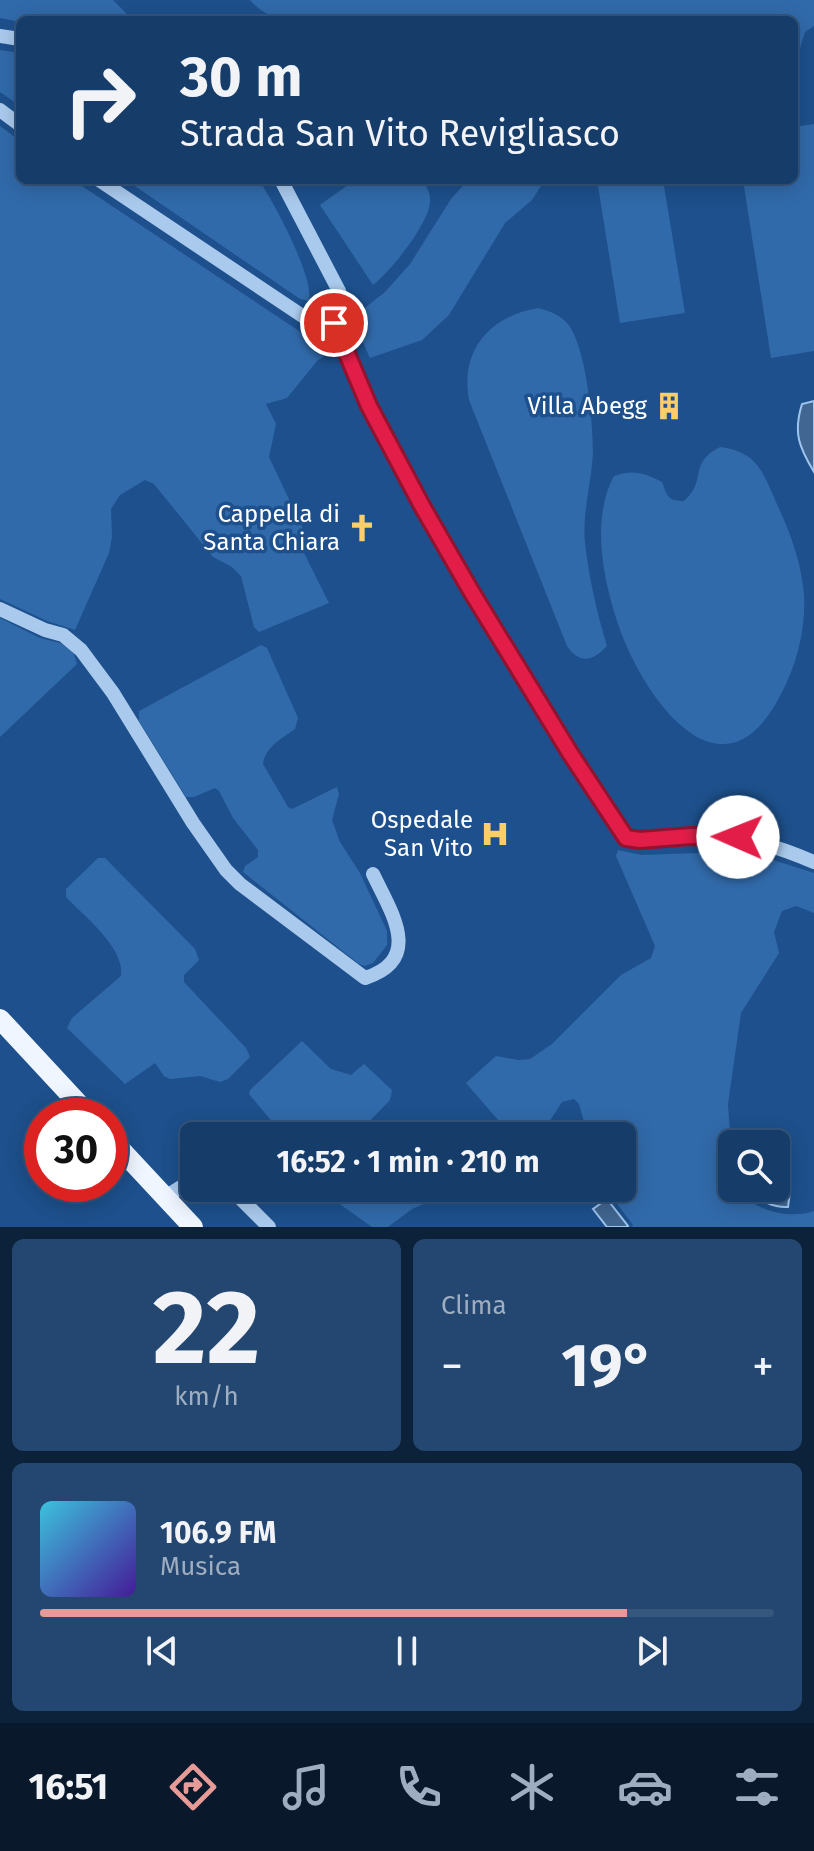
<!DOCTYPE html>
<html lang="it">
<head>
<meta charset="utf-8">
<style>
	:root { --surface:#163c69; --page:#234771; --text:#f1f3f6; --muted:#9eadc0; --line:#35567d; --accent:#e69b98 }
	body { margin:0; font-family:"Fira Sans",sans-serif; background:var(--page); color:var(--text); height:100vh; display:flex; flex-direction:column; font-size:30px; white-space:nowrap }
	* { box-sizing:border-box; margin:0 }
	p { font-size:26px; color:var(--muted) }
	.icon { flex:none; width:44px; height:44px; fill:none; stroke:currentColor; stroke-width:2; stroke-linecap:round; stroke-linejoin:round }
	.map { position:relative; height:1227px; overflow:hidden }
	.details { display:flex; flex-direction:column; gap:12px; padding:12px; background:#0c213a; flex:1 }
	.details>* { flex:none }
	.hud { position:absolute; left:16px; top:16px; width:782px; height:168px; border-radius:12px; box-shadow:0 4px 20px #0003,0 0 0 2px var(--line); background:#163c69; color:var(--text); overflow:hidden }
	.controls { position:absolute; left:718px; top:1130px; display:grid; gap:16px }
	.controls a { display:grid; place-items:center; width:72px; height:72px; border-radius:12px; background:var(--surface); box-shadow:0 4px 20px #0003,0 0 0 2px var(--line); font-size:40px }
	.speed { position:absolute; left:24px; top:1098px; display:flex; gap:16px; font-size:40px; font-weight:700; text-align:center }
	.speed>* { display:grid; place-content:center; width:104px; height:104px; border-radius:50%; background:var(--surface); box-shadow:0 4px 20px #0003,0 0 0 2px var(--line); line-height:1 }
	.speed .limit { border:12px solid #d22; background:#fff; color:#111 }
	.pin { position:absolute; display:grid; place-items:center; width:68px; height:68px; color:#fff; margin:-34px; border:4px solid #fff; border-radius:50%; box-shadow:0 2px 8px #0007 }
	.me { position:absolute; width:88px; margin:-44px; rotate:271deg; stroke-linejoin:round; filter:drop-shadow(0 0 6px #0008) }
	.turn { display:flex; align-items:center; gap:28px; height:168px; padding:0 32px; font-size:36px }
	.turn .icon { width:104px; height:104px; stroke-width:2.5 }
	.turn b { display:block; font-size:56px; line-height:68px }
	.big { font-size:60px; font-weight:700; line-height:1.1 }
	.details .tile { flex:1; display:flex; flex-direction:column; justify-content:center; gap:12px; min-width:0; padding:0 28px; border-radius:12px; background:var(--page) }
	.details .dial { align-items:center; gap:0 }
	.dial b { font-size:104px; line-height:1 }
	.song { display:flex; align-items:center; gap:24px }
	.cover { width:96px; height:96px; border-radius:12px; background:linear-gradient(135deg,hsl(190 70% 55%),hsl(260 70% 35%)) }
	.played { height:8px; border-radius:4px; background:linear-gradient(90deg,var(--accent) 80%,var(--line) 80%) }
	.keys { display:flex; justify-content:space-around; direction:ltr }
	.heat { display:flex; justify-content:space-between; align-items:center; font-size:44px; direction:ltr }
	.details .tiles { flex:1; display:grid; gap:12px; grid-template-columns:1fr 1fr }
	.tile:last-child { grid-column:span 2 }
	.trip { position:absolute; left:180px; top:1122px; width:456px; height:80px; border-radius:12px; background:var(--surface); box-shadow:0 4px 20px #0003,0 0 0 2px var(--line); font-weight:700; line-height:80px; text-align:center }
	.tabs { display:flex; height:128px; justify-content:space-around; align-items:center; background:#09182a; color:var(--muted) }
	.tabs .icon { width:56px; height:56px }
	.tabs .active { color:var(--accent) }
	.tabs b { font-size:36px; color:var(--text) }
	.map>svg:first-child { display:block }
	.green { fill:#316aaa }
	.water { fill:#416691; stroke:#9ec5ee; stroke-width:2 }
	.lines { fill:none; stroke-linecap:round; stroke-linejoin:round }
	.minor { stroke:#aacaed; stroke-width:14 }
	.major { stroke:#f0f6ff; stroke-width:20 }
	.route-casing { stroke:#92132f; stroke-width:20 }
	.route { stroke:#e11d48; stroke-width:14 }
	.labels { text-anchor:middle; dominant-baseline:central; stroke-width:7; stroke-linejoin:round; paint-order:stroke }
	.poi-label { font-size:24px; fill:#fff; stroke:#1d508c; text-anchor:end }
</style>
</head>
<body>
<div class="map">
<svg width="814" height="1227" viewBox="0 0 814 1227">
	<rect width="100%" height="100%" fill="#1d508c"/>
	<!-- green -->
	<path class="green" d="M 0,0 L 113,0 L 133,20 L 20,22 L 0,18 Z
		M 250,0 L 814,0 L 814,26 L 805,32 L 794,68 L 794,20 L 362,20 C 346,10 336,17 320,20 C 294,25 267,20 250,0 Z
		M 0,50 L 20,53 L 20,106 L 0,92 Z
		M 814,124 L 814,351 L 771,358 L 743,180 L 794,180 L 794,127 Z
		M 0,126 L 20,141 L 20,180 L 73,180 L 320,345 L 329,354 L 318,360 L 287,398 L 266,404 L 276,424 L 269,457 L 305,533 L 301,543 L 302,549 L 329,603 L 259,632 L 254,627 L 241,576 L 232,567 L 213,557 L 154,484 L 145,480 L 120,495 L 111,509 L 112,537 L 109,553 L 75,630 L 47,621 L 0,599 Z
		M 126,180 L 259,180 C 274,203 314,276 309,301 L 300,299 Z
		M 355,180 L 422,180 C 427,187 431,194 430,203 C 427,226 391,271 373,285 L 320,205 Z
		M 468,180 L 545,180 L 532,200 L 505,223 L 449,315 L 422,340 L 370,358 L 352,318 L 385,292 L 410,264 L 451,199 Z
		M 633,180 L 663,180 L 685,313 L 620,323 L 598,186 Z
		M 538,308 C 548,311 557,313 565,321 C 586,340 593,422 593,451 C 592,481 582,513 585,543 C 589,578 597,613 607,646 C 593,661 580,665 567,646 L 469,400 C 460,350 490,316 538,308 Z
		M 720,447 C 757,452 762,470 776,502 C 790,532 801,561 804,594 C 806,629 797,664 781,694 C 725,805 650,707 622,635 C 605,589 589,522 614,476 C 633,469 645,473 662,482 C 667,496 668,501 684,501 C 708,480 687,464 720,447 Z
		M 0,618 L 40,638 L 60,643 L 73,651 L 77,664 L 0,737 Z
		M 261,645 L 267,648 L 298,718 L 295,729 C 281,739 266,746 263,764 L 288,807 L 292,809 L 337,787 L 339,794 L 332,820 L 340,842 L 360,873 L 387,931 L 387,945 L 373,963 L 365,966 L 359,964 L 243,872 L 245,866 L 258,857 L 258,850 L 233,818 L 219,791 L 215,788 L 194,797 L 186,797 L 139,721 L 139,711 Z
		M 618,850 L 641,855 L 754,851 L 770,859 L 814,873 L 814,913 L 796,906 L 782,911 L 774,932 L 779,953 L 741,1013 L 728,1104 L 730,1134 L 717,1166 C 728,1170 732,1176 732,1188 L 737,1188 C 751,1210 790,1220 814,1211 L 814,1227 L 631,1227 L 633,1225 L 605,1188 L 622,1188 L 622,1136 L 588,1136 L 579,1104 L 574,1099 L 562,1102 L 540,1136 L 518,1136 L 505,1128 L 466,1083 L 496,1056 L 518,1060 L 530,1059 L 552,1044 L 621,975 L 651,958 L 655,946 L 616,856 Z
		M 98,858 L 105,858 L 195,949 L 199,960 L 184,975 L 184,982 L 246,1048 L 250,1057 L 228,1079 L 220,1082 L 200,1076 L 170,1079 L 164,1076 L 155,1063 L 125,1084 L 67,1028 L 72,1018 L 121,976 C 125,948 85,917 66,897 L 66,889 Z
		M 302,1041 L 331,1069 L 351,1075 L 364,1064 L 392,1090 L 390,1100 L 355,1136 L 284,1136 L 249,1094 L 250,1090 Z
		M 317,1188 L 442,1188 L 443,1189 L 442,1196 L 412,1209 L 388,1227 L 372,1227 Z"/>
	<!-- water -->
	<path class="water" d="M 814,401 L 814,472 C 799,447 793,433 802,404 Z
		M 752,1188 L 775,1188 L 790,1192 L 788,1207 C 773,1208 760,1200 748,1192 Z
		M 607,1199 L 628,1226 L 626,1227 L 607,1227 L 593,1209 Z"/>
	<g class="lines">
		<!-- minor -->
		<path class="minor" d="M 0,36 L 20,39
			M 0,110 L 20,125
			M 99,180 L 313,323 L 325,326 L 334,323
			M 281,180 L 339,291 L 341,299 L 334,323
			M 334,323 L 369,406 L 449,553 L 587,780 L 626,838 C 649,842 671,837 694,836 C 743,836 769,843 814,862
			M 0,609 L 45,630 L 63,635 L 81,650 L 113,693 L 193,823 L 226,870 L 240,884 L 365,978 C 424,959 391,912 373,874
			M 230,1188 L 269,1227
			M 165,1197 L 194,1179"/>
		<!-- major -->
		<path class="major" d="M 0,1019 L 90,1116
			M 110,1138 L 193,1227"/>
	</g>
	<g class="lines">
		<defs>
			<path id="route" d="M 334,323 L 369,406 L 422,506 L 471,591 L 570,753 L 626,838 L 640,840 L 691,836 L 738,837"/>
		</defs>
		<!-- route casing -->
		<use href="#route" class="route-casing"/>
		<!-- route -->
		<use href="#route" class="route"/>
	</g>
	<!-- icons -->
	<defs>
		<symbol id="building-bare" viewBox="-9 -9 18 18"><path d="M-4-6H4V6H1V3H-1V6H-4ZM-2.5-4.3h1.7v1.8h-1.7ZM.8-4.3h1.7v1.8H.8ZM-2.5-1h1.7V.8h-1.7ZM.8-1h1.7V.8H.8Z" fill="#fcce69" stroke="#1d508c" stroke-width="2.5" paint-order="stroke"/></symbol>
		<symbol id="church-bare" viewBox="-9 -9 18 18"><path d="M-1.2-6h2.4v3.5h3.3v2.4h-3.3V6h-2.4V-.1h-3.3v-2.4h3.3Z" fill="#fcce69" stroke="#1d508c" stroke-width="2.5" paint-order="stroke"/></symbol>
		<symbol id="hospital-bare" viewBox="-9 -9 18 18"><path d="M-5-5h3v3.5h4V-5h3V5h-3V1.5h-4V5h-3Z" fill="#fcce69" stroke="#1d508c" stroke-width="2.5" paint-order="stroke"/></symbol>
	</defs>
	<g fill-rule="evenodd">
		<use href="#building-bare" x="649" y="386" width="40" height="40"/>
		<use href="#church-bare" x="342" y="508" width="40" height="40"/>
		<use href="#hospital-bare" x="475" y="814" width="40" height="40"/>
	</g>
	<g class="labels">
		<!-- poi labels -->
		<g class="poi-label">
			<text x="647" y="406">Villa Abegg</text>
			<text x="340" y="514">Cappella di<tspan x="340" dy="28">Santa Chiara</tspan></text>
			<text x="473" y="820">Ospedale<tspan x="473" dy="28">San Vito</tspan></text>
		</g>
	</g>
</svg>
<div class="controls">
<a><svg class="icon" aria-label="search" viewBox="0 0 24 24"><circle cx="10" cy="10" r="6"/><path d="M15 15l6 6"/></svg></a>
</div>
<div class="speed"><div class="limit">30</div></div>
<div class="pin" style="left:334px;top:323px;background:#d93025"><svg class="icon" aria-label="arrive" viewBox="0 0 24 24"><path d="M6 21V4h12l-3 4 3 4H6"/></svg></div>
<svg class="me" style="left:738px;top:837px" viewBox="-20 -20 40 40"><circle r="19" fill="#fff"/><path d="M0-13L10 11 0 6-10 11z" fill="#e11d48"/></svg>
<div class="trip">16:52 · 1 min · 210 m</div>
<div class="hud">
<div class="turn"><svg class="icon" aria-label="right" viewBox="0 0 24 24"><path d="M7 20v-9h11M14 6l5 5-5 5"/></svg><div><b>30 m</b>Strada San Vito Revigliasco</div></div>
</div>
</div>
<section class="details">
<div class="tiles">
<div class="tile dial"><b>22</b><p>km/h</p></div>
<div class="tile"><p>Clima</p>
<div class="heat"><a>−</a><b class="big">19°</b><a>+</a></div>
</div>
<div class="tile">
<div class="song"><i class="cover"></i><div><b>106.9 FM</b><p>Musica</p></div></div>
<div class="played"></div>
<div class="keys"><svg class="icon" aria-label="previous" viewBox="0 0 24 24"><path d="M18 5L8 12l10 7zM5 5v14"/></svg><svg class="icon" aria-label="pause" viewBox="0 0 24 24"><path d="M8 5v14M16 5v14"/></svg><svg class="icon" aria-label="next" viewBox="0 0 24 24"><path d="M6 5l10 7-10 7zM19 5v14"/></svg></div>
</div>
</div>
</section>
<nav class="tabs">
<b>16:51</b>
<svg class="icon active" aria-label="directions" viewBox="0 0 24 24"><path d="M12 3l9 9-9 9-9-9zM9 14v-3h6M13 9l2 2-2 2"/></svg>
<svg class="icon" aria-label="music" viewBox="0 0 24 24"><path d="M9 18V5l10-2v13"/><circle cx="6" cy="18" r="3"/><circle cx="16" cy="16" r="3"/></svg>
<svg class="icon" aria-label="phone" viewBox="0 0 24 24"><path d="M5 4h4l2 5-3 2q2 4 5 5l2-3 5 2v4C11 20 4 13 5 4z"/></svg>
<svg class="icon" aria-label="climate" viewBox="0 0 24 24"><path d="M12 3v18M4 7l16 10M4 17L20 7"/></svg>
<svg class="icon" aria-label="car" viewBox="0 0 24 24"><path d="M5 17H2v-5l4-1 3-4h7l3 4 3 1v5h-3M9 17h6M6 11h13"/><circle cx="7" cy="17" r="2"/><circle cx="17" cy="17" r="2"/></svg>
<svg class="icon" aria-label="filters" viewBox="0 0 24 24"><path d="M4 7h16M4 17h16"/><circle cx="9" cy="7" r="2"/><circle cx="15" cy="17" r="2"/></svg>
</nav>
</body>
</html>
